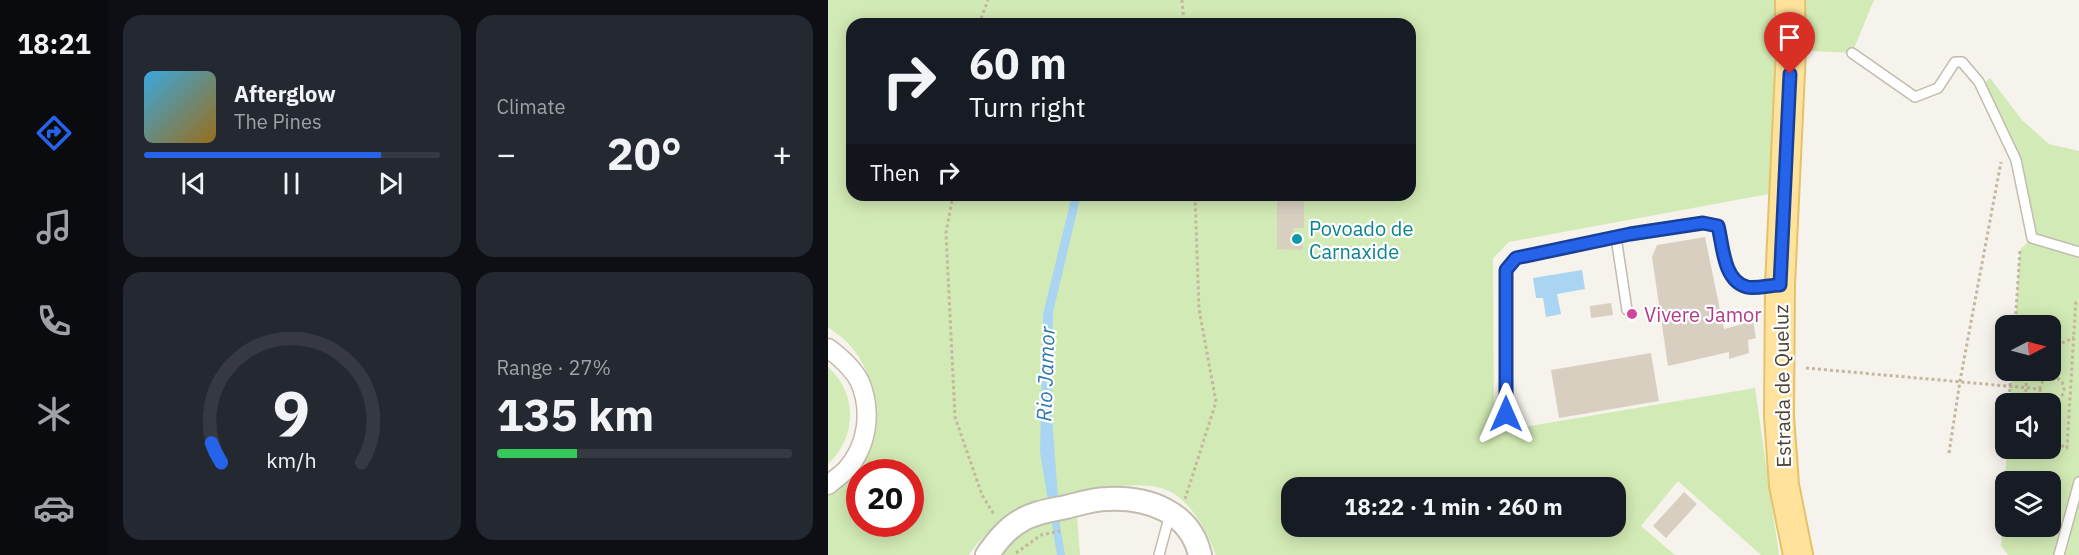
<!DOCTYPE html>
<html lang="en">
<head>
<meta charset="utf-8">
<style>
	:root { --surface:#171b24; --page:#242831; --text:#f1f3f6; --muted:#9ea1a6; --line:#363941; --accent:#2563eb }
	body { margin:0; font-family:"IBM Plex Sans",sans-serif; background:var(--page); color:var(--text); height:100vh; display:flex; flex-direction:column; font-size:22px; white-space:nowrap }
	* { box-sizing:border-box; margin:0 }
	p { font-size:20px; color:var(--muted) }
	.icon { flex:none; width:33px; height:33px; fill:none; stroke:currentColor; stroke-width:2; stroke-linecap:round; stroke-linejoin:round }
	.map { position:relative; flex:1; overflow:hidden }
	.panel { display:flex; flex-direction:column; gap:15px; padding:15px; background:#0d0f14; width:720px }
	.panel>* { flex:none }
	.banner { position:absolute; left:18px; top:18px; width:570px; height:183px; border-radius:18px; box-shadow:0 3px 15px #0003; background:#171b24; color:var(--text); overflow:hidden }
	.needle { width:39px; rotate:84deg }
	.buttons { position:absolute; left:1167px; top:315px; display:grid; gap:12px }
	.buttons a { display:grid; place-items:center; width:66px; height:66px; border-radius:12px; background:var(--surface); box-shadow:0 3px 15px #0003; font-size:30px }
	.speed { position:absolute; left:18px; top:459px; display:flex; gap:12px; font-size:30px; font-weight:700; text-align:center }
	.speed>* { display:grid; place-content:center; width:78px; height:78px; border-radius:50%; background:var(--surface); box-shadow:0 3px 15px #0003; line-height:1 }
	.speed .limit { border:9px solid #d22; background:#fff; color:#111 }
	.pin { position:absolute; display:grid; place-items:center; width:51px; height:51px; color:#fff; margin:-62px -26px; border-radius:50% 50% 50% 0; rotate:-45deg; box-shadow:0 0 6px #0007 }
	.pin .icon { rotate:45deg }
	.me { position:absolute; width:66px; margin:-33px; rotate:0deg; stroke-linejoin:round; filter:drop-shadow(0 0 4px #0008) }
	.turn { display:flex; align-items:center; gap:21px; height:126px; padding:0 24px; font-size:27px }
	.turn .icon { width:78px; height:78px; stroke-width:2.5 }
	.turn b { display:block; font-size:42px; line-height:51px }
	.then { display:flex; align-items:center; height:57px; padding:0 24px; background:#0003; gap:12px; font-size:22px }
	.big { font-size:45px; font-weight:700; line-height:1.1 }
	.panel .tile { flex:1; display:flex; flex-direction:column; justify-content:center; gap:9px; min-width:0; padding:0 21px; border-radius:18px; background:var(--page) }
	.panel .dial { align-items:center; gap:0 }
	.dial svg { height:156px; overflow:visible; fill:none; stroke:var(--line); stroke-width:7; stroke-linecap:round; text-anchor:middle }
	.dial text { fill:var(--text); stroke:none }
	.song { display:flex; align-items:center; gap:18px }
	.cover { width:72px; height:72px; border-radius:9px; background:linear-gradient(135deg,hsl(200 70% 55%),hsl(40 70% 35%)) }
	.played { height:6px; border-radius:3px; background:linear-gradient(90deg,var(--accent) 80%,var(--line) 80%) }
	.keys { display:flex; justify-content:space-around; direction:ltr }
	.heat { display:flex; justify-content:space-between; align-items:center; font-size:33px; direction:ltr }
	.charge { height:9px; border-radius:4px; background:linear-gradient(90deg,#34c759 27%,var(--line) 0) }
	.panel .tiles { flex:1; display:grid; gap:15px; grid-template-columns:repeat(2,1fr) }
	.trip { position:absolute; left:453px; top:477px; width:345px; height:60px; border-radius:18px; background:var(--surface); box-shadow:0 3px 15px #0003; font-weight:700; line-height:60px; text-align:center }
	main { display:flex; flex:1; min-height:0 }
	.menu { display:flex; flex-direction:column; width:108px; justify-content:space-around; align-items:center; background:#090b0e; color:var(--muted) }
	.menu .icon { width:42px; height:42px }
	.menu .active { color:var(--accent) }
	.menu b { font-size:27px; color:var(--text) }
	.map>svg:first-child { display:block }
	.green { fill:#d2eab5; fill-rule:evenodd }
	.water { fill:#a9d4f2 }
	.building { fill:#d8cfc1 }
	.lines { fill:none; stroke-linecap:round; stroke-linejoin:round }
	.service-casing { stroke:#c2bbae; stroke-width:12 }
	.minor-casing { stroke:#c2bbae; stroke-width:21 }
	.tertiary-casing { stroke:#c2bbae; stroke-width:26 }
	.primary-casing { stroke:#e6c16a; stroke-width:32 }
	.path { stroke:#c4b79f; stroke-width:3; stroke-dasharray:3 3; stroke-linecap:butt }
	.service { stroke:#fff; stroke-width:9 }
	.minor { stroke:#fff; stroke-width:18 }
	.tertiary { stroke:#fff; stroke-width:22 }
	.primary { stroke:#ffe39c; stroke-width:28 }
	.route-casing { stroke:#184099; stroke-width:15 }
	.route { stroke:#2563eb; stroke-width:10 }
	.culture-dot { fill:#0f9aa8; stroke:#fff; stroke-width:2 }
	.hotel-dot { fill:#d1479c; stroke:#fff; stroke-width:2 }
	.labels { text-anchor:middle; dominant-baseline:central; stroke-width:4.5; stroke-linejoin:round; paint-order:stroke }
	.culture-label { font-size:20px; fill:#0d838f; stroke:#fff; text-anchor:start }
	.hotel-label { font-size:20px; fill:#b23c85; stroke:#fff; text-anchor:start }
	.street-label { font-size:20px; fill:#4b4439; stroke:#fff }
	.water-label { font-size:21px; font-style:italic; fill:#2e7ab2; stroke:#fff }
</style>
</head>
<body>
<main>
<nav class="menu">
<b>18:21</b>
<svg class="icon active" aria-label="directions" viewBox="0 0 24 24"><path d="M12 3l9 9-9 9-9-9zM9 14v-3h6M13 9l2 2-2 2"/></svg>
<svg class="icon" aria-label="music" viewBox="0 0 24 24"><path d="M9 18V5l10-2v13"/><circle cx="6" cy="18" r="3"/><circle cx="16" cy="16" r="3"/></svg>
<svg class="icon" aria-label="phone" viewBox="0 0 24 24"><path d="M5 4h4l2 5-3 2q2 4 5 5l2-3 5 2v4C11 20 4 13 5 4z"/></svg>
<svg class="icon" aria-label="climate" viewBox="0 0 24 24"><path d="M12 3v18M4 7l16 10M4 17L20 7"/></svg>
<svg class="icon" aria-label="car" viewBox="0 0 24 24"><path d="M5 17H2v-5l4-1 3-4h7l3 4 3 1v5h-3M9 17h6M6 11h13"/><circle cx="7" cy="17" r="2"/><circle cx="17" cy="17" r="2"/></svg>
</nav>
<section class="panel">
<div class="tiles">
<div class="tile">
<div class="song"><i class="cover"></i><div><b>Afterglow</b><p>The Pines</p></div></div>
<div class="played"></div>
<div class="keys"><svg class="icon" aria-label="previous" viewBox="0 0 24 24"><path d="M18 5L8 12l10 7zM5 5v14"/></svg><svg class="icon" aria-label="pause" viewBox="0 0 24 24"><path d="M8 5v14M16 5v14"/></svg><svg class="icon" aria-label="next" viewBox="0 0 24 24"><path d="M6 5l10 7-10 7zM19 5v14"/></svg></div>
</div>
<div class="tile"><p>Climate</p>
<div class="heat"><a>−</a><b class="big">20°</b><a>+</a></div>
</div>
<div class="tile dial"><svg viewBox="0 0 100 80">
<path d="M14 69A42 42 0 1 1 86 69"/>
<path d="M14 69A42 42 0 0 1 9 59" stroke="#2563eb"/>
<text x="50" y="56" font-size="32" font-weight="700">9</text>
<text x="50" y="72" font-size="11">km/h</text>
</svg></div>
<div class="tile"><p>Range · 27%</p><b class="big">135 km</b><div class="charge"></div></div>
</div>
</section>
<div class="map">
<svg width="1251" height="555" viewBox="0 0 1251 555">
	<rect width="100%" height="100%" fill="#f6f3ec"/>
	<!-- green -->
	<path class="green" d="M 0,0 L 1046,0 L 1024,53 L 963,50 L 946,193 L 681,242 L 665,258 L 666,432 L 927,388 L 951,555 L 933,555 L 850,481 L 813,526 L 847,555 L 388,555 C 379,532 368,510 348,495 C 314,472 250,496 214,505 C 204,508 188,509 179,516 C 168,524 148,543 141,555 L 0,555 L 0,495 C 8,489 20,483 26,474 C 55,433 54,379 19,342 C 13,336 6,332 0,327 ZM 24,24 L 582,24 L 582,195 L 24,195 ZM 32,472 L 82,472 L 82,524 L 32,524 ZM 464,488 L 788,488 L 788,526 L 464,526 Z
		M 1162,78 L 1194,120 L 1221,144 L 1251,151 L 1251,555 L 1180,555 L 1173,546 L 1179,449 L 1222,448 L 1222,404 L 1182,403 L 1184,371 L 1222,370 L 1222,326 L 1187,325 L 1192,250 L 1204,238 L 1188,160 L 1153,85 ZM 1178,482 L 1222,482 L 1222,526 L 1178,526 Z
		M 0,367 C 30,394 29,437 0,464 Z
		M 249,516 L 252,555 L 168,555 L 199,528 Z"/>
	<!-- water -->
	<path class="water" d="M 244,195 L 253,195 L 225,312 L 224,416 L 232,525 L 237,555 L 229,555 L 212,452 L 215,315 Z
		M 754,270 L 757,289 L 729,294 L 733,314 L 718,317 L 715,298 L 708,298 L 705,278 Z"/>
	<!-- building -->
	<path class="building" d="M 449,198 L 476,198 L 476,228 L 465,228 L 465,241 L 475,241 L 475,250 L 449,249 Z
		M 877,237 L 896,329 L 925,321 L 928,338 L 920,340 L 921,353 L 901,359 L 901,352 L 840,366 L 824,257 L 829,245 Z
		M 783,303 L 785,315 L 763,318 L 762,306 Z
		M 823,353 L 831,401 L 731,418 L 723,370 Z
		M 856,492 L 869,504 L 838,538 L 825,526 Z"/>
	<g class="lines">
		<defs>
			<path id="service" d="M 1024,53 L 1087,97 L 1110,88 L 1127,62 L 1134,62 L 1151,82 L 1188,160 L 1204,238 L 1251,252
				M 788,237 L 799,310
				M 678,414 L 678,270 L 688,258 L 802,234 L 875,223 L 889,226 C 895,246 895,284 920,287 C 929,288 940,286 949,285
				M 331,555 L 342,514
				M 1231,555 L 1251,482"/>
			<path id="minor" d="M 0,348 C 12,357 25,368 32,382 C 44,411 40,446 18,470 C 13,475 6,480 0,485"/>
			<path id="tertiary" d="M 159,555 C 169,541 179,528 194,520 C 207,512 224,510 238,507 C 251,504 266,499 279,499 C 319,497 362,511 372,555"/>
			<path id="primary" d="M 962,0 L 963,50 L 952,285 L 951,416 L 956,485 L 970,555"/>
		</defs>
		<!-- service casing -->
		<use href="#service" class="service-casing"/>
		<!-- minor casing -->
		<use href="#minor" class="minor-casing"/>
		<!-- tertiary casing -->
		<use href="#tertiary" class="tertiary-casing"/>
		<!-- primary casing -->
		<use href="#primary" class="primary-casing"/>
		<!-- path -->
		<path class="path" d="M 354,0 L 356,24
			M 151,24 L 160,0
			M 125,195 L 118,233 L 127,417 L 154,495 L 167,516
			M 1187,326 L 1192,250
			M 1222,341 C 1231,345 1238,342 1246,337
			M 978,368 L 1212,389
			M 1224,377 L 1228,343
			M1212 389a12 12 0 1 1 24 0a12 12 0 1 1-24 0Z
			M 1181,404 L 1183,370
			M 1197,404 L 1199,370
			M 1222,441 L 1239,448 L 1248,299
			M 1195,448 L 1204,448
			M 1121,453 L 1132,381 L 1173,162
			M 1178,457 L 1179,448
			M 357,499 L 388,402 L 371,309 L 367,195
			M 188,553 L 213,535 L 232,531"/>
		<!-- service -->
		<use href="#service" class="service"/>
		<!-- minor -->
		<use href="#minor" class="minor"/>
		<!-- tertiary -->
		<use href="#tertiary" class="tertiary"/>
		<!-- primary -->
		<use href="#primary" class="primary"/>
	</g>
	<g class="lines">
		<defs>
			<path id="route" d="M 678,414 L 678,270 L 688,258 L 802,234 L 875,223 L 890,226 C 895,245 895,281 919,287 C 928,289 942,285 952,285 L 962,74"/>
		</defs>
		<!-- route casing -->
		<use href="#route" class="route-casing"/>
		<!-- route -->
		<use href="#route" class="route"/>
	</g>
	<!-- markers -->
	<circle class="culture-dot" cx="469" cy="239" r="6"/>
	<circle class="hotel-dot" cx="804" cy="314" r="6"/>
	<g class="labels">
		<!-- culture labels -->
		<g class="culture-label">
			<text x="481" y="228">Povoado de<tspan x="481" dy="23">Carnaxide</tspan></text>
		</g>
		<!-- hotel labels -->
		<g class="hotel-label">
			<text x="816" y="314">Vivere Jamor</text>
		</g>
		<!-- street labels -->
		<g class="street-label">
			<text transform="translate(954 386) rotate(-91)">Estrada de Queluz</text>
		</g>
		<!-- water labels -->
		<g class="water-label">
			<text transform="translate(217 374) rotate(-88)">Rio Jamor</text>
		</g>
	</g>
</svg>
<div class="buttons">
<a><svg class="needle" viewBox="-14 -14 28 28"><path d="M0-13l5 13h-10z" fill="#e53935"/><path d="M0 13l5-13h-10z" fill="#9ea1a6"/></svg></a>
<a><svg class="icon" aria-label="sound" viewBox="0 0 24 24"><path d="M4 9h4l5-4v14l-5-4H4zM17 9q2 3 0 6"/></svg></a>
<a><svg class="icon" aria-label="layers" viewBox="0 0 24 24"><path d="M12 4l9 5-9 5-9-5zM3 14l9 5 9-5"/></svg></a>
</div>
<div class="speed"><div class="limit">20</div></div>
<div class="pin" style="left:962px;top:74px;background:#d93025"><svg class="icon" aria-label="arrive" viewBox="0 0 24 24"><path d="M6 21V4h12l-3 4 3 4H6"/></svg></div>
<svg class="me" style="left:678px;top:414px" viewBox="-20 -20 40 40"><path d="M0-17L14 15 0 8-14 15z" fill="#2563eb" stroke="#fff" stroke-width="4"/></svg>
<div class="trip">18:22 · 1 min · 260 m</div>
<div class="banner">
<div class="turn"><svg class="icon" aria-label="right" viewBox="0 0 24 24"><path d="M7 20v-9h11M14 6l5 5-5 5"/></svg><div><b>60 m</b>Turn right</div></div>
<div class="then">Then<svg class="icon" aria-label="right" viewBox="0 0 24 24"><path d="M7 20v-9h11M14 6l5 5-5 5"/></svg></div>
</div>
</div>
</main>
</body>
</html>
